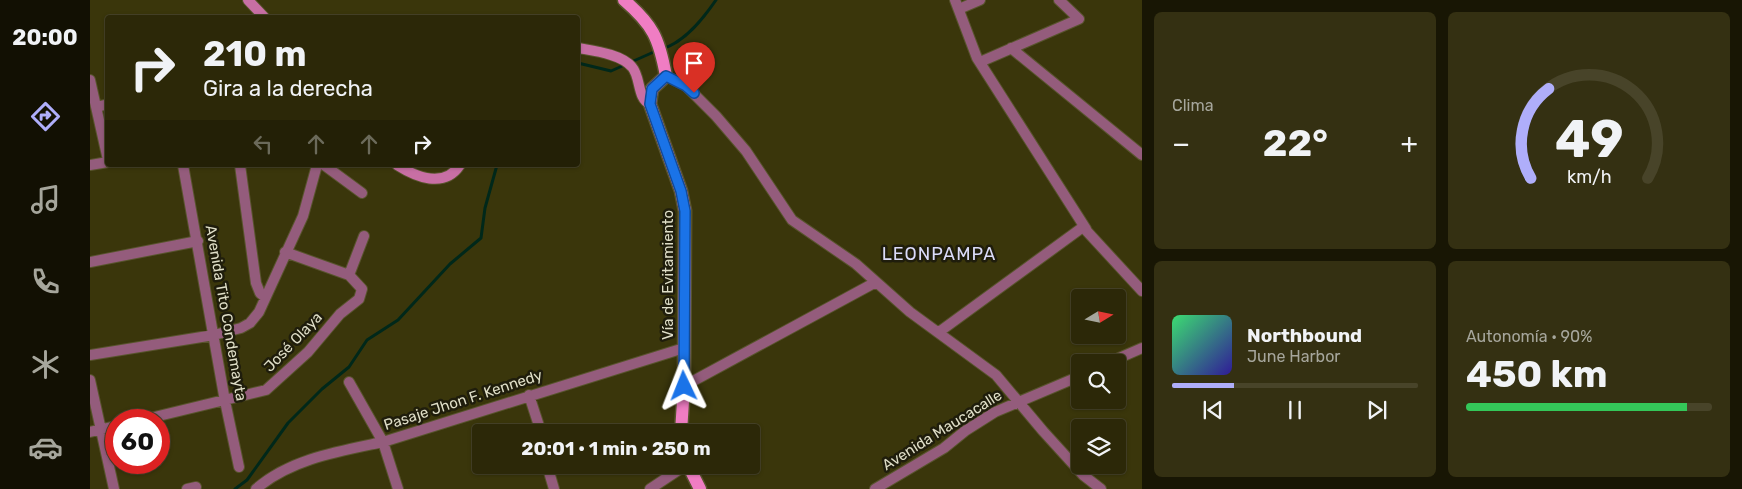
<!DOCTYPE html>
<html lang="es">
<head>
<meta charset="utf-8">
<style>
	:root { --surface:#2c2808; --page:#343012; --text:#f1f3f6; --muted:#a6a69c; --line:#484429; --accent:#afaefa }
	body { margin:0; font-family:Rubik,sans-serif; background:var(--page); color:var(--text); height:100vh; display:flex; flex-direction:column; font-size:19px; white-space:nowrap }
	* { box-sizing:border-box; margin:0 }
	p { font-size:16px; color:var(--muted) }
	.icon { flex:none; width:28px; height:28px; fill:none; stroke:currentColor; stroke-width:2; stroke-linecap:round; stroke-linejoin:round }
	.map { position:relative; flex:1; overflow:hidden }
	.drawer { display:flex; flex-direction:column; gap:12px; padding:12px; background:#181604; width:600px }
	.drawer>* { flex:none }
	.banner { position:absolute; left:15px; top:15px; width:475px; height:152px; border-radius:5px; box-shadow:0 1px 4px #0004,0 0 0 1px var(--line); background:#2c2808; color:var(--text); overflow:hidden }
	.needle { width:32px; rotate:80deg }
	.tools { position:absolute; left:981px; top:289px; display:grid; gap:10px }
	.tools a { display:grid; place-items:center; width:55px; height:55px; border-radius:5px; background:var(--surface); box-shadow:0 1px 4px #0004,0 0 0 1px var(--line); font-size:25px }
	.speed { position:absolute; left:15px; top:409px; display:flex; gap:10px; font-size:25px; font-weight:700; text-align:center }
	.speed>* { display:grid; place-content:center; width:65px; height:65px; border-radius:50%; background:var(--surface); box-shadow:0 1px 4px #0004,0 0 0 1px var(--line); line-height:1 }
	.speed .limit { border:8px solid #d22; background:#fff; color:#111 }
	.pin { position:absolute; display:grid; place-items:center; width:42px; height:42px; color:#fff; margin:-51px -21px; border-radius:50% 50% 50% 0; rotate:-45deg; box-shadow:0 0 5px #0007 }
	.pin .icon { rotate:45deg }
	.me { position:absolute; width:55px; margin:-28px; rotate:358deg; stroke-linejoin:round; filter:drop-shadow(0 0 4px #0008) }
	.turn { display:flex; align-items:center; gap:18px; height:105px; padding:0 15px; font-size:22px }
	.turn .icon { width:65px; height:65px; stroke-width:2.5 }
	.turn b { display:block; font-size:35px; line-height:42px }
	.lanes { display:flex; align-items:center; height:48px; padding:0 15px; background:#0003; justify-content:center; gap:25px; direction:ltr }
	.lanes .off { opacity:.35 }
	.big { font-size:38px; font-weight:700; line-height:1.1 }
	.drawer .widget { flex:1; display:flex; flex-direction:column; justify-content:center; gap:8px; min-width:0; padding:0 18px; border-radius:8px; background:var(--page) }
	.drawer .dial { align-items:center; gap:0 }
	.dial svg { height:130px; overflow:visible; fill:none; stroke:var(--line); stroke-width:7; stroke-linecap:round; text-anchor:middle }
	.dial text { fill:var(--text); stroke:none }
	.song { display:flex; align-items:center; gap:15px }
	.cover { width:60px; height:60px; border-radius:8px; background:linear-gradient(135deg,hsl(140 70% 55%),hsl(250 70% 35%)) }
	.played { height:5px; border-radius:2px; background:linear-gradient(90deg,var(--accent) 25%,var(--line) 25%) }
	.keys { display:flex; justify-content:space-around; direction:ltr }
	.heat { display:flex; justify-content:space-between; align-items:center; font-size:28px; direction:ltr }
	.charge { height:8px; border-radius:4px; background:linear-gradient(90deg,#34c759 90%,var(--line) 0) }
	.drawer .tiles { flex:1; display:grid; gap:12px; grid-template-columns:repeat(2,1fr) }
	.trip { position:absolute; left:382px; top:424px; width:288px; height:50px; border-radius:5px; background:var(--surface); box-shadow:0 1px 4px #0004,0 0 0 1px var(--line); font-weight:700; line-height:50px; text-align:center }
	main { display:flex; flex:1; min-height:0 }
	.tabs { display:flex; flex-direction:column; width:90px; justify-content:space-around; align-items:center; background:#121003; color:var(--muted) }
	.tabs .icon { width:35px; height:35px }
	.tabs .current { color:var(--accent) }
	.tabs b { font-size:22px; color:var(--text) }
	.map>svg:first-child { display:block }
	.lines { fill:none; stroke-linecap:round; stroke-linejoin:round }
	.stream { stroke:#00281a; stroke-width:3 }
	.minor-casing { stroke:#58542d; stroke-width:12 }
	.secondary-casing { stroke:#58542d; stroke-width:12 }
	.primary-casing { stroke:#58542d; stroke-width:15 }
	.minor { stroke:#945c7c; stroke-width:10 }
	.secondary { stroke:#c86fa4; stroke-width:10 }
	.primary { stroke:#f07dc3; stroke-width:12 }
	.route-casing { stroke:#114b97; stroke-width:12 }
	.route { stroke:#1a73e8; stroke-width:9 }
	.labels { text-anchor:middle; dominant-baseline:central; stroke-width:5; stroke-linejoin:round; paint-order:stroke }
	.street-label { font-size:15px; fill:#dfdec7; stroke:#1f1d0c }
	.quarter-label { font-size:18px; letter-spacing:1px; fill:#dbdbf9; stroke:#1f1d0c }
</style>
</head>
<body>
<main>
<nav class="tabs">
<b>20:00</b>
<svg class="icon current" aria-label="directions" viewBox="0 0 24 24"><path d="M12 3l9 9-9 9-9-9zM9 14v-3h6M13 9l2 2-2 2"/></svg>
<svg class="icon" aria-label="music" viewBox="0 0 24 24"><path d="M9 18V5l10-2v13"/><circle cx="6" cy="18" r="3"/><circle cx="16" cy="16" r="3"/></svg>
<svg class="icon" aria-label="phone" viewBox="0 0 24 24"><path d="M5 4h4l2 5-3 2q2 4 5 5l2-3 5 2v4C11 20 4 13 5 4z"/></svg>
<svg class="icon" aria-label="climate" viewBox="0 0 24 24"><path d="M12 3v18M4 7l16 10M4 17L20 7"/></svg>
<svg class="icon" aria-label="car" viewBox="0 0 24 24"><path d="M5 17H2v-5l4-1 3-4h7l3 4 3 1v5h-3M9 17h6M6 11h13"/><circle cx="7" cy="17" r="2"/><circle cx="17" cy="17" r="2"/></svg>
</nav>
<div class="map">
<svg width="1052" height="489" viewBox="0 0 1052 489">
	<rect width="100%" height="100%" fill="#3a360b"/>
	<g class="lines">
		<!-- stream -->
		<path class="stream" d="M 572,49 C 595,42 613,19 626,0
			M 488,63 L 521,71 L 566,51
			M 145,489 L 157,480 L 198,423 L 232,389 L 259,367 L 277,340 L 308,320 L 360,264 L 391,238 L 395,208 L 407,165"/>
		<defs>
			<path id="minor" d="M 865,0 L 887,58 L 996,229
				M 869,9 L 890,0
				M 921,48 L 1052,155
				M 890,62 L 989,19 L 969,0
				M 576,76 L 596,86 L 626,116 L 656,151 L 702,220 L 766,264 L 820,312 L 906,375 L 953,431 L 993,475 L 1011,489
				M 0,80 L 18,160
				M 7,107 L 18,104
				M 0,165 L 18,162
				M 93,165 L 135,401 L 149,467
				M 150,165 L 166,283 L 170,293 L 175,297
				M 234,165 L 272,193
				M 195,252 L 259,275
				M 0,262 L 108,241
				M 849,332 L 993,227 L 1052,291
				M 0,355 L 124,335 L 151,328 L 160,323 L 169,312 L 213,216 L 227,165
				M 1020,362 L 1052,348
				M 0,380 L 24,489
				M 259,382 L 293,442 L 308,489
				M 594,386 L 786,282
				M 439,395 L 451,432
				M 52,420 L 176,390 L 218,352 L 250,314 L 269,299 L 272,289 L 259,275 L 274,236
				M 0,432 L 26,426
				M 457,465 L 464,489
				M 457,470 L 472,465
				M 97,489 L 106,487
				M 166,489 C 200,459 250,451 293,442 L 594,348
				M 560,489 L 596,465
				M 785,489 L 854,448 L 875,431 L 905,412 L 990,376"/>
			<path id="secondary" d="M 158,0 L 175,18
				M 488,48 C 504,51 531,54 542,67 C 551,77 547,99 560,104
				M 307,165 C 326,177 354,189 370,165"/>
			<path id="primary" d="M 534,0 C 563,25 569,38 576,76 L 562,89 L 560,104 L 591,191 L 595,211 L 594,386 L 591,432
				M 598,465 L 610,489"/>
		</defs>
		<!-- minor casing -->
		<use href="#minor" class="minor-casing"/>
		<!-- secondary casing -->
		<use href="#secondary" class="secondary-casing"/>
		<!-- primary casing -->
		<use href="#primary" class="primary-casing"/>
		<!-- minor -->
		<use href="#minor" class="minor"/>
		<!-- secondary -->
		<use href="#secondary" class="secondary"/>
		<!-- primary -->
		<use href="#primary" class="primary"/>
	</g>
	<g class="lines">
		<defs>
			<path id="route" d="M 594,386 L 595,211 L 591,191 L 560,104 L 562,89 L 576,76 L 596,86 L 604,93"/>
		</defs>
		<!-- route casing -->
		<use href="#route" class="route-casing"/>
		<!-- route -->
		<use href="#route" class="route"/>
	</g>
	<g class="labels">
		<!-- street labels -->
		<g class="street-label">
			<text transform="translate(578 275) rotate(-90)">Vía de Evitamiento</text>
			<text transform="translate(136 313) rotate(80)">Avenida Tito Condemayta</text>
			<text transform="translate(203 342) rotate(-46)">José Olaya</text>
			<text transform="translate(373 400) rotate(-18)">Pasaje Jhon F. Kennedy</text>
			<text transform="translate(852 430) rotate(-32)">Avenida Maucacalle</text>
		</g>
		<!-- quarter labels -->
		<g class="quarter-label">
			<text x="849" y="254">LEONPAMPA</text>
		</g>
	</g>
</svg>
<div class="tools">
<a><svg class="needle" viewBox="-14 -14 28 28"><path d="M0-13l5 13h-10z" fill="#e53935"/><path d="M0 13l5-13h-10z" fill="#a6a69c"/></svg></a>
<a><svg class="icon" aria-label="search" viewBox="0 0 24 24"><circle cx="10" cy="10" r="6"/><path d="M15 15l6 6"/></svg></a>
<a><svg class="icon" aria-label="layers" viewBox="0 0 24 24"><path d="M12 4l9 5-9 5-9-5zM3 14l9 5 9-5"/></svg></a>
</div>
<div class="speed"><div class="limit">60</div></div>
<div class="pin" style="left:604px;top:93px;background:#d93025"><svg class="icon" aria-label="arrive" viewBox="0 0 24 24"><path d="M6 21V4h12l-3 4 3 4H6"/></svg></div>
<svg class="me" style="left:594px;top:386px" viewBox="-20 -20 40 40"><path d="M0-17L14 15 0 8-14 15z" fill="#1a73e8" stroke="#fff" stroke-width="4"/></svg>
<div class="trip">20:01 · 1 min · 250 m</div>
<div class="banner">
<div class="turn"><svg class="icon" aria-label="right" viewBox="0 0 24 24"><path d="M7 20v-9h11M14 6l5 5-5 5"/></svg><div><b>210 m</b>Gira a la derecha</div></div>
<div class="lanes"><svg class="icon off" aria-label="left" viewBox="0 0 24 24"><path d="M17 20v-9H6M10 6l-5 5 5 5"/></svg><svg class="icon off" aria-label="ahead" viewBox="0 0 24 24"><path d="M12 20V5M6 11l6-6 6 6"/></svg><svg class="icon off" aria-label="ahead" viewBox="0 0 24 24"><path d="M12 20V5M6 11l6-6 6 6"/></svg><svg class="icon" aria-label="right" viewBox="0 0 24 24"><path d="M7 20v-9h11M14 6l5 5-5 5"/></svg></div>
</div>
</div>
<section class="drawer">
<div class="tiles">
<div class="widget"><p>Clima</p>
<div class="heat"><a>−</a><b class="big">22°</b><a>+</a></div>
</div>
<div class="widget dial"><svg viewBox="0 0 100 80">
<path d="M14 69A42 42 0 1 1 86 69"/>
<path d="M14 69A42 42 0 0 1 25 14" stroke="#afaefa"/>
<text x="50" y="56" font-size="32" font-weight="700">49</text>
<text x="50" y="72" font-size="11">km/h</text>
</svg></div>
<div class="widget">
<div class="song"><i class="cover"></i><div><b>Northbound</b><p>June Harbor</p></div></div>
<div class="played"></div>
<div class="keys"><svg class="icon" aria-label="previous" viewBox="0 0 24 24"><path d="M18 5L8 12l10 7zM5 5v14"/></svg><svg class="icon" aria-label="pause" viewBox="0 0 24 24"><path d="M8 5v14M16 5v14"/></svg><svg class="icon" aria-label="next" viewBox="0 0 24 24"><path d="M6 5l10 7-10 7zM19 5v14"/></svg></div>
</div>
<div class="widget"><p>Autonomía · 90%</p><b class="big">450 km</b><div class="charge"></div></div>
</div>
</section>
</main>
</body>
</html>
